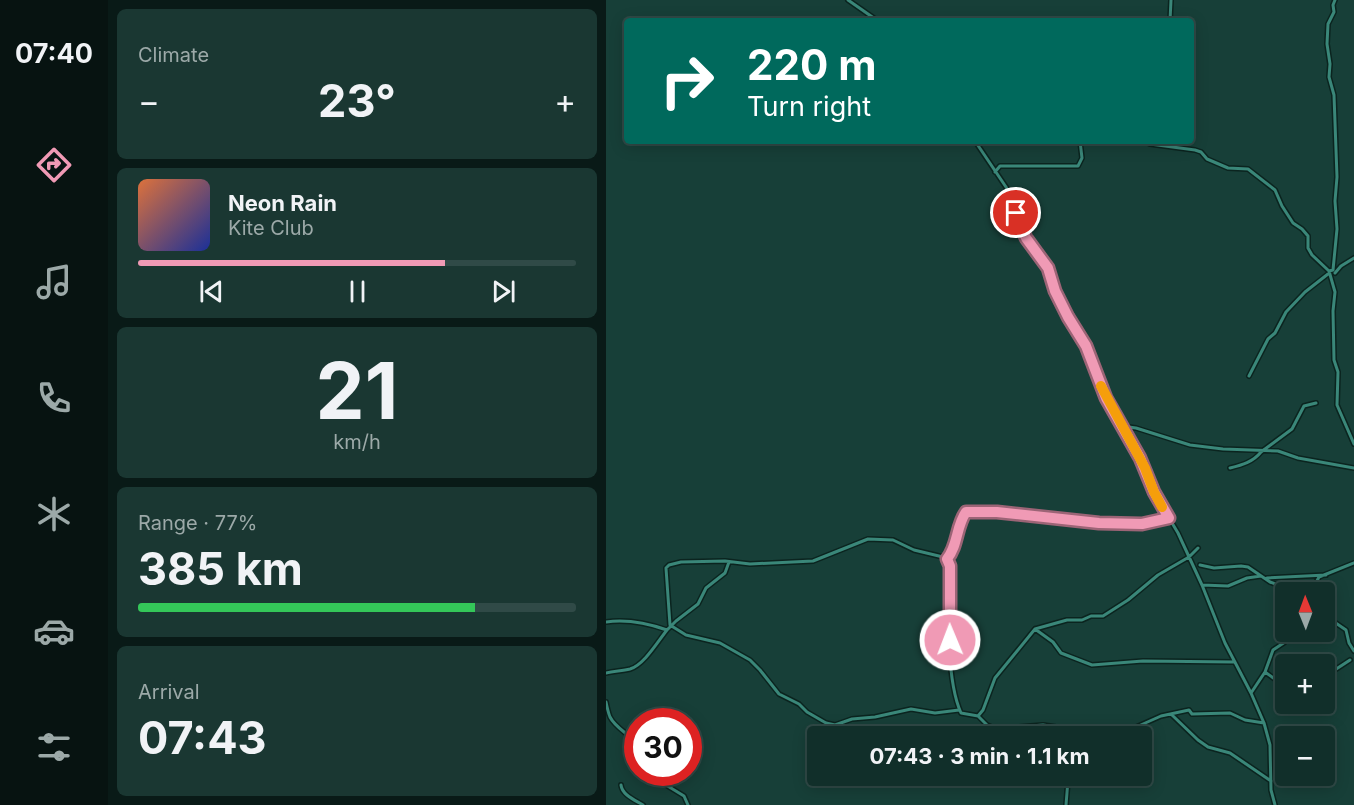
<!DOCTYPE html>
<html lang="en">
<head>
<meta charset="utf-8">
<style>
	:root { --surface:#112f2a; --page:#1a3732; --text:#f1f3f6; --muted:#9ca9a8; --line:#304a47; --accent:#f09ab5 }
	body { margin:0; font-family:Inter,sans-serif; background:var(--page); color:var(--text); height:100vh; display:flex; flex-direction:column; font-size:22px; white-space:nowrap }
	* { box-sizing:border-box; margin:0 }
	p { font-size:20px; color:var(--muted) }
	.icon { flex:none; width:33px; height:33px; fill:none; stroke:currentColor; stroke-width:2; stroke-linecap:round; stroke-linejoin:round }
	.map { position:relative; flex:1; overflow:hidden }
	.panel { display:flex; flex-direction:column; gap:9px; padding:9px; background:#091a17; width:498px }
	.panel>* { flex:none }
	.guide { position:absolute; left:18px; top:18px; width:570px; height:126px; border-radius:6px; box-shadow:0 3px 15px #0003,0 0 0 2px var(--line); background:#00695c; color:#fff; overflow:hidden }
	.needle { width:39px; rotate:359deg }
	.controls { position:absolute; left:669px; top:582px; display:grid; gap:12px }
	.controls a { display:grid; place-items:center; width:60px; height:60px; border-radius:6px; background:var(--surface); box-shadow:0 3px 15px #0003,0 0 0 2px var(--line); font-size:30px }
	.speed { position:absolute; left:18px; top:708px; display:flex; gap:12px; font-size:30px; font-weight:700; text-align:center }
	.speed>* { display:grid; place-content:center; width:78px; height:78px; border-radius:50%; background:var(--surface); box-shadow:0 3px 15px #0003,0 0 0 2px var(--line); line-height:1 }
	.speed .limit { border:9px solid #d22; background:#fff; color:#111 }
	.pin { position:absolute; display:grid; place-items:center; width:51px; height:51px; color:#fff; margin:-26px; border:3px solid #fff; border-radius:50%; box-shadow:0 2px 6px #0007 }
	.me { position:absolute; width:66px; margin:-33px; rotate:359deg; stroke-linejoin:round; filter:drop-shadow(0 0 4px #0008) }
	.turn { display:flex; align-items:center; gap:21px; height:126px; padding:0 24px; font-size:27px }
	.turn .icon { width:78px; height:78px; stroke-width:2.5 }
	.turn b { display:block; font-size:42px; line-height:51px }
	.big { font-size:45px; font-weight:700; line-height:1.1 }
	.panel .widget { flex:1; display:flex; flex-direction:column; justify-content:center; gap:9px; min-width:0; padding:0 21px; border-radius:9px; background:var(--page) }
	.panel .dial { align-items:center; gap:0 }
	.dial b { font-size:78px; line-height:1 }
	.song { display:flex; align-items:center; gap:18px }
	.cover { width:72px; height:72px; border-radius:9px; background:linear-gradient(135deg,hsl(20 70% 55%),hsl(230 70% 35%)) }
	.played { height:6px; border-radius:3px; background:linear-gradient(90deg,var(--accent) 70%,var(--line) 70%) }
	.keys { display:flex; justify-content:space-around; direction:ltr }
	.heat { display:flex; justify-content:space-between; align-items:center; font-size:33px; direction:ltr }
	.charge { height:9px; border-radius:4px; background:linear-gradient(90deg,#34c759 77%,var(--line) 0) }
	.trip { position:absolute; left:201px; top:726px; width:345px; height:60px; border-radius:6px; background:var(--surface); box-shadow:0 3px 15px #0003,0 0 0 2px var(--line); font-weight:700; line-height:60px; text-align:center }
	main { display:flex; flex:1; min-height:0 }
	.tabs { display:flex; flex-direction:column; width:108px; justify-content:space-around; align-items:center; background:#071311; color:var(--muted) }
	.tabs .icon { width:42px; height:42px }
	.tabs .selected { color:var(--accent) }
	.tabs b { font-size:27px; color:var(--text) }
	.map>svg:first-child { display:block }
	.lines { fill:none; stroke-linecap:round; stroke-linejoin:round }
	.street-casing { stroke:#0b241f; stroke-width:6 }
	.street { stroke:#3a8779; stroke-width:3 }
	.route-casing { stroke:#9c6476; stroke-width:15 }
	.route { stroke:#f09ab5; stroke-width:10 }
	.slow { stroke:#f59e0b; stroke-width:10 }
</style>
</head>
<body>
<main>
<nav class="tabs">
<b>07:40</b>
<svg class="icon selected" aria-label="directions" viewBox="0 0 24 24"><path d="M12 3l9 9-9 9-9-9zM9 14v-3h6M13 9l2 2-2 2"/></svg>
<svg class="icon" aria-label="music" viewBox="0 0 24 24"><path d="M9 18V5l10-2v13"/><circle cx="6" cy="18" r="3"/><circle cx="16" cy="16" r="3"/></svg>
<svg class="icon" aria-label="phone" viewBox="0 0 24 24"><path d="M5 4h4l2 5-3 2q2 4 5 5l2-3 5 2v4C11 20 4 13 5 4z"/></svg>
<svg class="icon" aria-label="climate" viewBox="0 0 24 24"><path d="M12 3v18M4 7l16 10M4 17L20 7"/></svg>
<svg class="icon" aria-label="car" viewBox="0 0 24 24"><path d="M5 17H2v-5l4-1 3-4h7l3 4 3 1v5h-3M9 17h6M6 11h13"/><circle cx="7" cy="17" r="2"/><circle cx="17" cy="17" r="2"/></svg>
<svg class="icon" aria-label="filters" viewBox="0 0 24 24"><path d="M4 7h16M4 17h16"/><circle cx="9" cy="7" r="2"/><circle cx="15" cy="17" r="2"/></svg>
</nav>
<section class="panel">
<div class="widget"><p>Climate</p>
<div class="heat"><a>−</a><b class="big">23°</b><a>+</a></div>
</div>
<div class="widget">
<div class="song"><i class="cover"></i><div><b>Neon Rain</b><p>Kite Club</p></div></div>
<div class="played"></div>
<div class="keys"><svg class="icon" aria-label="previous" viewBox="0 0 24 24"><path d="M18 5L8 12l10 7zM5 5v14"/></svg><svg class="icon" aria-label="pause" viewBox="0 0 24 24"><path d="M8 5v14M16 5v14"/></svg><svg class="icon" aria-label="next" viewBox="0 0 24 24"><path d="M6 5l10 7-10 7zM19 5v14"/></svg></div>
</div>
<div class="widget dial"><b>21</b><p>km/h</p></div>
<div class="widget"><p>Range · 77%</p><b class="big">385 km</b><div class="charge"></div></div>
<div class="widget"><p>Arrival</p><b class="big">07:43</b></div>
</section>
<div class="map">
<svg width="748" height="805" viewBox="0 0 748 805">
	<rect width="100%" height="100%" fill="#173f38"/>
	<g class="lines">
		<defs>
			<path id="street" d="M 242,0 L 272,21
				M 564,21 L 565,0
				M 369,141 L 402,190 L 416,230 L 442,268 L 449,291 L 462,317 L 480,346 L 500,398 L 539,468 L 550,496 L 572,533 L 596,585 L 619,643 L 645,693 L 658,723 L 664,745 L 665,790 L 669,805
				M 538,141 L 544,144 L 589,150 L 595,152 L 601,159 L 622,168 L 642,169 L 669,190 L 676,206 L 687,223 L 696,229 L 702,236 L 702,248 L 706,255 L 723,271 L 729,292 L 727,311 L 728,360 L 732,372 L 731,405 L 748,444
				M 389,172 L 394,166 L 472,166 L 476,158 L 474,141
				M 723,271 L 727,270 L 731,229 L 729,201 L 731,177 L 728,95 L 723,77 L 724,64 L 721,44 L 722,24 L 728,12 L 727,5 L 729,0
				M 729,273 L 735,266 L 748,258
				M 643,376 L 662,339 L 669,333 L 680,312 L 699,292 L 722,274
				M 515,426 L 530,428 L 584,445 L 617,449 L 672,451 L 692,458 L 748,468
				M 624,468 C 636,465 647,462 655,452 L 686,429 L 698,406 L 710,403
				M 341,559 C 351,546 348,519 363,511 L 493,523 L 536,524 L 563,518
				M 594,565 L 608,568 L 635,566 L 642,567 L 664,582 L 690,592
				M 661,578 L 720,575
				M 596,585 L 622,586 L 641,578 L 655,576
				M 705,592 L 713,577 L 748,563
				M 718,615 L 740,630 L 743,643 L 748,651
				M 0,622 C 21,619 41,623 61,630 L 70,621 L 92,604 L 100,588 L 119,573 L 123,562
				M 429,629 L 447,642 L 455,653 L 486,665 L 537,661 L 628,662
				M 659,672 L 680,687
				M 0,673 C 8,671 16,671 24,669 C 38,665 52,641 61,630
				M 718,677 L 744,660
				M 645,693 L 659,672 L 667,650 L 679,642 L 687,632
				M 0,702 C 1,707 2,712 4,717 C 10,729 24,734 32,745
				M 353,710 L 329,713 L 305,709 L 269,717 L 246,719 L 229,725 L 220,723 L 201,712 L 193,704 L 173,694 L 154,670 L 144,660 L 114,643 L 80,635 L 64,625 L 60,568 L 63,565 L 75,562 L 119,561 L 144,564 L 207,561 L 262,539 L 287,540 L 308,550 L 337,557 L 341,559 L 344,566 C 343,607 339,677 355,713 L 372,716 L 381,725 L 390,729 L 437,725 L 470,730 L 489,736
				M 566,715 L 592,740 L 602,747 L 624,753 L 665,781
				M 372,716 L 377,710 L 389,678 L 429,629 L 461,620 L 476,620 L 485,616 L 497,616 L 522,600 L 552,575 L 583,557 L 592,548
				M 459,736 L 460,729
				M 501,736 L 519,732 L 555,716 L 583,710 L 586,714 L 624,713 L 639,720 L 658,723
				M 52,772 L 60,785 L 78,796 L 82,805
				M 460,776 L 462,780 L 460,805
				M 15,785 C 16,795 29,800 37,805"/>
		</defs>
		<!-- street casing -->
		<use href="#street" class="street-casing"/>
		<!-- street -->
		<use href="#street" class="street"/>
	</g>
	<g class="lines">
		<defs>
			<path id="route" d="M 344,640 L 344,566 L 341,559 C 352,546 350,526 360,512 L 391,512 L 493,523 L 536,524 L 563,518 L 548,492 L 534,458 L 500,398 L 480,346 L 462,317 L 449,291 L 442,268 L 420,238 L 410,213"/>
		</defs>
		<!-- route casing -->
		<use href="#route" class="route-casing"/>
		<!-- route -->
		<use href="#route" class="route"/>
		<!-- slow -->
		<path class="slow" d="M 495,386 L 539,468 L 548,492 L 556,507"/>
	</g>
</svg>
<div class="controls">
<a><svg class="needle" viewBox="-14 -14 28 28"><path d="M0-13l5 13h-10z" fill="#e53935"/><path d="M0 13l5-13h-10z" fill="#9ca9a8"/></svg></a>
<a>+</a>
<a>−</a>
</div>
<div class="speed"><div class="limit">30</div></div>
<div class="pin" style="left:410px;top:213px;background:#d93025"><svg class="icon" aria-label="arrive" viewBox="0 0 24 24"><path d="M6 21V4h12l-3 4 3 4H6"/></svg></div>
<svg class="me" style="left:344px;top:640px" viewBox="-20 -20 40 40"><circle r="17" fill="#f09ab5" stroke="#fff" stroke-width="3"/><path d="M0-11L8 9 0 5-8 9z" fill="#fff"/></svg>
<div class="trip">07:43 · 3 min · 1.1 km</div>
<div class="guide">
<div class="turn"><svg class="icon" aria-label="right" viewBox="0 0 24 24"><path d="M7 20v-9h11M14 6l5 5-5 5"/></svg><div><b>220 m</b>Turn right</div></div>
</div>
</div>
</main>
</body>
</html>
